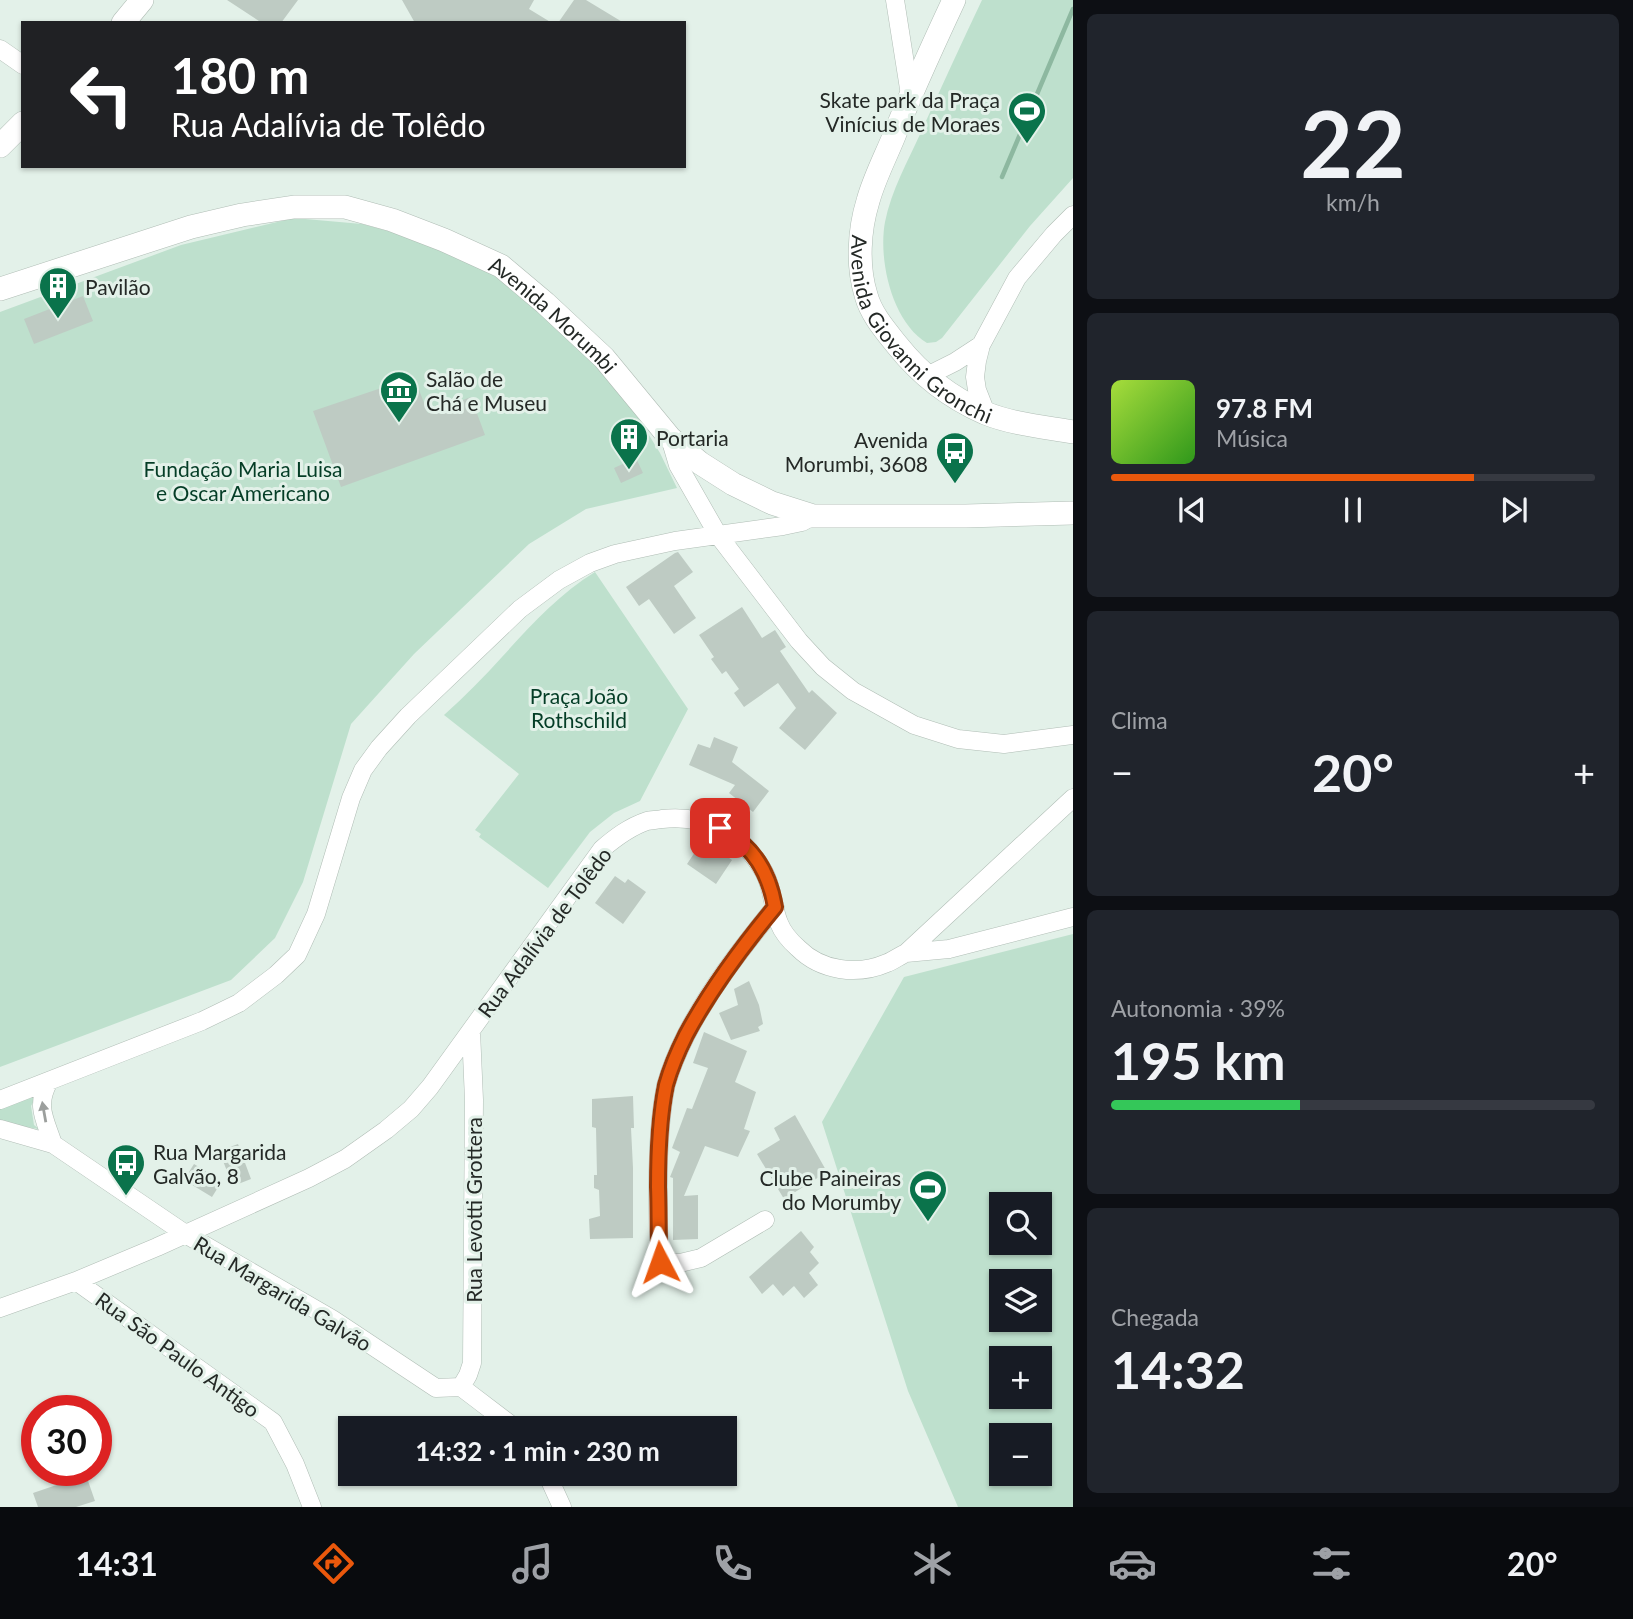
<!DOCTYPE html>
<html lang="pt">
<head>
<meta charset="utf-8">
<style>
	:root { --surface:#171b24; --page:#20242c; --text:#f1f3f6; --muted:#9ea1a6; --line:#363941; --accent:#ea580c }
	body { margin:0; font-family:Lato,sans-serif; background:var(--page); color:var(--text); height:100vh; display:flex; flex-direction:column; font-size:26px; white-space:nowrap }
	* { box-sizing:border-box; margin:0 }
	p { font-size:23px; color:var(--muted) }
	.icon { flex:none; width:38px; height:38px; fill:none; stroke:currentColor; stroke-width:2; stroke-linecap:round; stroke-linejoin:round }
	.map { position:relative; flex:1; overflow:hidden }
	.panel { display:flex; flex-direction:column; gap:14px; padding:14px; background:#0d0f14; width:560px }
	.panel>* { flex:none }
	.top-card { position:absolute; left:21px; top:21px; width:665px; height:147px; border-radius:0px; box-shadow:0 2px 5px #0004; background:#202124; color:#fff; overflow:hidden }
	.buttons { position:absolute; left:989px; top:1192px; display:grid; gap:14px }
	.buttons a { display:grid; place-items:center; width:63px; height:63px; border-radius:0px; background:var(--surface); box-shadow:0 2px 5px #0004; font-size:35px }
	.speed { position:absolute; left:21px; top:1395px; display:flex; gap:14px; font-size:35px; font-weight:700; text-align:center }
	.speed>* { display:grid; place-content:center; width:91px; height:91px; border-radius:50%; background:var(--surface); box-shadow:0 2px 5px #0004; line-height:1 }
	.speed .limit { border:10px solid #d22; background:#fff; color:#111 }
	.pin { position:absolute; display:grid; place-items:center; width:60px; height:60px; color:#fff; margin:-30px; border-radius:14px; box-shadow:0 4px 10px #0006 }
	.me { position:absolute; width:77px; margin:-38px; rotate:356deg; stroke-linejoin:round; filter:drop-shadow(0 0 5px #0008) }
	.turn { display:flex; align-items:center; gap:24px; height:147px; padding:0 35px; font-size:32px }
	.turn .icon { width:91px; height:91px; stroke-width:2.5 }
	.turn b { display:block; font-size:49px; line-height:60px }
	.big { font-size:52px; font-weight:700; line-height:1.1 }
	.panel .tile { flex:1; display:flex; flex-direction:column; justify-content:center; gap:10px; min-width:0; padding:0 24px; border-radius:10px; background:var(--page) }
	.panel .dial { align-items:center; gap:0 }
	.dial b { font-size:91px; line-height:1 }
	.song { display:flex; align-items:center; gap:21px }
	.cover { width:84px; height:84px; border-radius:10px; background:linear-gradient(135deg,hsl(80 70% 55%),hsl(110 70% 35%)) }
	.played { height:7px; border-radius:4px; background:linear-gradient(90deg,var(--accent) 75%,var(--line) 75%) }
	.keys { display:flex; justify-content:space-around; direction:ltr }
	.heat { display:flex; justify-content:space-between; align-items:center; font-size:38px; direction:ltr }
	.charge { height:10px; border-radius:5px; background:linear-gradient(90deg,#34c759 39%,var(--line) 0) }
	.trip { position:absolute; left:338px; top:1416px; width:399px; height:70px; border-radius:0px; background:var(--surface); box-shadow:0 2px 5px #0004; font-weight:700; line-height:70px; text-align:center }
	.tab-bar { display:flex; height:112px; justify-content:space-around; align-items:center; background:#090b0e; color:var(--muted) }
	.tab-bar .icon { width:49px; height:49px }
	.tab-bar .selected { color:var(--accent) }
	.tab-bar b { font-size:32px; color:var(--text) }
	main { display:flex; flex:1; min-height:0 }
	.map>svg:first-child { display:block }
	.green { fill:#bee0cd; fill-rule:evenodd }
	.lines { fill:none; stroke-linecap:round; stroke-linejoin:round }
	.stream { stroke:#8db8a0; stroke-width:4.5 }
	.building { fill:#becbc3 }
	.minor-casing { stroke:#b0bdb5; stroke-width:19 }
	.major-casing { stroke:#b0bdb5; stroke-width:24 }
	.minor { stroke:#fff; stroke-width:18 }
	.major { stroke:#fff; stroke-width:23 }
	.oneway { fill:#9c9f9d }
	.route-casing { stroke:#983908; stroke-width:18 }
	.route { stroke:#ea580c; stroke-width:12 }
	.labels { text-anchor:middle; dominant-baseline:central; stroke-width:6; stroke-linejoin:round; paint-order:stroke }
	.poi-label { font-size:21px; fill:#242926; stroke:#e3f1e9; text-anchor:start }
	.street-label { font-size:21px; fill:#242926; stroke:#e3f1e9 }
	.park-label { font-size:21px; fill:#043d26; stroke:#e3f1e9 }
</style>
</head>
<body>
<main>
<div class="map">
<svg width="1073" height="1507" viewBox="0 0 1073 1507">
	<rect width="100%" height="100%" fill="#e3f1e9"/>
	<!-- green -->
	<path class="green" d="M 982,0 L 1073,0 L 1073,178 L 1030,226 L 942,338 L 936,342 L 927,343 C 892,322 878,260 885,222 C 891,191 908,161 921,132 C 941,88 961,44 982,0 Z
		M 294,218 L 362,224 L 454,249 L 525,288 L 583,346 L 628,401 L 660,453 L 677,488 L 586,509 L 529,544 L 414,654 L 351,724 L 303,882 L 275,938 L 231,980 L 0,1067 L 0,312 L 181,245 Z
		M 595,572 L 688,709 L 640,801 L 614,813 L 590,832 L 548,888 L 479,837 L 481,834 L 475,830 L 519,774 L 444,715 C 464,697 484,677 502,657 C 530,626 559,594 595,572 Z
		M 1073,934 L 1073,1507 L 958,1507 L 908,1391 L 822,1122 L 904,977 ZM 1040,1204 L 1040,1242 L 1001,1242 L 1001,1204 ZM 1040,1281 L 1040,1320 L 1001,1320 L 1001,1281 ZM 1040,1358 L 1040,1396 L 1001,1396 L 1001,1358 ZM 1001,1435 L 1040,1435 L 1040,1474 L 1001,1474 Z
		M 37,1095 L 31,1106 L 34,1125 L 39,1129 L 0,1123 L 0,1108 Z"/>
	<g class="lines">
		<!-- stream -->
		<path class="stream" d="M 1002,177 L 1073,9"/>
	</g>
	<!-- building -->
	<path class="building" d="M 227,0 L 298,0 L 281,23 L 262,23 Z
		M 402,0 L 534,0 L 529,9 L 552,23 L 415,23 Z
		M 574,0 L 586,0 L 624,23 L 558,23 Z
		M 83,296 L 93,321 L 34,344 L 24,319 Z
		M 414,377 L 428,413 L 471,397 L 485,435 L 341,487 L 313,411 Z
		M 636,458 L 643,473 L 621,483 L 614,468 Z
		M 678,552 L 693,572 L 674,586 L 696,618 L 674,634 L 649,599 L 639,606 L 626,587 L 675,553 Z
		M 742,607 L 762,638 L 775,630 L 786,647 L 780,651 L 809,693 L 812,690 L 837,713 L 805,750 L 779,728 L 796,708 L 778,683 L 744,707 L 734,693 L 739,689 L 726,671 L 722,674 L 711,659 L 714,657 L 699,635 Z
		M 714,737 L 738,747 L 732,762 L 769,791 L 753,812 L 729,793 L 735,785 L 689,765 L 698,744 L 710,748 Z
		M 703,840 L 732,860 L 716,884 L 687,864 Z
		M 615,876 L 625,883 L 628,879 L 646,892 L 623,924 L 595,903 Z
		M 749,981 L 759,1005 L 763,1024 L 758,1027 L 760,1031 L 731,1040 L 719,1013 L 738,1005 L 734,989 Z
		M 704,1032 L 747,1051 L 735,1082 L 756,1092 L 744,1129 L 750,1131 L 738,1157 L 705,1146 L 684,1196 L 698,1195 L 698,1239 L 673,1240 L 673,1178 L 670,1177 L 680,1152 L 672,1148 L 687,1108 L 692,1109 L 708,1068 L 693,1063 Z
		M 633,1096 L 634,1128 L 631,1128 L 633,1168 L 633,1238 L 590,1239 L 589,1219 L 600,1216 L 599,1190 L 594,1188 L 594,1175 L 597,1175 L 596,1128 L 592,1127 L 592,1099 Z
		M 795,1115 L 827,1172 L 784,1199 L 757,1154 L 780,1140 L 774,1128 Z
		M 238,1144 L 251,1179 L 233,1186 L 219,1151 Z
		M 194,1164 L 222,1181 L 212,1197 L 184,1180 Z
		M 801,1231 L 814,1247 L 810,1252 L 819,1263 L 809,1273 L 818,1285 L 804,1298 L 794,1286 L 783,1296 L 773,1284 L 762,1294 L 749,1277 Z
		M 86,1475 L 95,1501 L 76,1507 L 38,1507 L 33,1493 Z"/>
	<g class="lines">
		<defs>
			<path id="minor" d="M 895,0 L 910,95
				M 0,49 L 23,65
				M 927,376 L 955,362 L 981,345
				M 986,413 L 977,390 L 975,377 L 977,361 L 981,345 L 1017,278 L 1054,234 L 1073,215
				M 670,438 L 678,465 L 718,535 L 799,641 L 823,667 L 853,691 L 914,725 L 958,739 L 1004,744 L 1073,735
				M 906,953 L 949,949 L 1073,917
				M 49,1081 C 35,1106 45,1119 53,1144
				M 0,1100 L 202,1021 L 239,1003 L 276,975 L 297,955 L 316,914 L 351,798 L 363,770 L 379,748 L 408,716 L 520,609 L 559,580 L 590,563 L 615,554 L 675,541 L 783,526 L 802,522 L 813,516
				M 0,1129 L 53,1144 L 187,1235 L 332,1319 L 436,1388 L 461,1387 L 515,1428
				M 765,1220 L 701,1258 L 680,1263 L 660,1262 C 658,1237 658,1212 658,1187 C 658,1153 659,1119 666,1085 C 671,1067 678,1051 686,1035 C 711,987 741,949 775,907
				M 76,1281 L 273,1422 L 295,1464 L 312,1507
				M 0,1308 L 76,1281 L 157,1247 L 309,1178 L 345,1159 L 386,1130 L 411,1109 L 430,1087 L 602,849 C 615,838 629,827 647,821 C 651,820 657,820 662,819 C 705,814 743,834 764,872 C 773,888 772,906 779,923 C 783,933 790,941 798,948 C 821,971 857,976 887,963 C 893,961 899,956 906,953 L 1073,798
				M 461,1387 L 468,1375 L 472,1363 L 474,1100 L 471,1031
				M 547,1474 L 562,1507"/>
			<g id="major">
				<path id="s1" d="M 954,0 C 933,45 912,90 894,136 C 885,158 874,179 868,201 C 859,230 857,266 866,295 C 871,314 885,330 897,345 C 920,374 951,398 985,413 C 1012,424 1044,427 1073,432"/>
				<path d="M 123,23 L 142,0"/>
				<path d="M 0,146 L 23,123"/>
				<path id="s2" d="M 0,289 L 191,227 L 242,215 L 294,207 L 345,207 L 392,220 L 444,240 L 501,266 L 545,303 L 604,358 L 670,438 L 700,463 L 733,484 L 772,503 L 813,516 L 966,516 L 1073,513"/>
			</g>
		</defs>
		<!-- minor casing -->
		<use href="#minor" class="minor-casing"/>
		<!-- major casing -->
		<use href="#major" class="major-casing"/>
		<!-- minor -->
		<use href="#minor" class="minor"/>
		<!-- major -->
		<use href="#major" class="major"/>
	</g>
	<!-- one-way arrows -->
	<defs><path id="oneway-solid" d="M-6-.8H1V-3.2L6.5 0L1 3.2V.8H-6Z" transform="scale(1.75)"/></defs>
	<use class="oneway" href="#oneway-solid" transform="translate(44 1112) rotate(-100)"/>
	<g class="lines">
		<defs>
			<path id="route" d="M 660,1262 C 658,1237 659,1212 658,1187 C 658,1153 659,1119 666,1085 C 671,1067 678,1051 686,1035 C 711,988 741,948 775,907 C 771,884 761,860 743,844 C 736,838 727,833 720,828"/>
		</defs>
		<!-- route casing -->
		<use href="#route" class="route-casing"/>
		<!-- route -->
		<use href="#route" class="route"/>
	</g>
	<!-- icons -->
	<defs>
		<symbol id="stadium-pin" viewBox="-11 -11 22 30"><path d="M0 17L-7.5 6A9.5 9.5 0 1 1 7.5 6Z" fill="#0a734b" stroke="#e3f1e9"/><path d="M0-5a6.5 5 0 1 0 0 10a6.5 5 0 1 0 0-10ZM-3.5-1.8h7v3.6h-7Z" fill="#fff"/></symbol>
		<symbol id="building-pin" viewBox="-11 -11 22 30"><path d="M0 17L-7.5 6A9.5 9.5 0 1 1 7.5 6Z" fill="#0a734b" stroke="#e3f1e9"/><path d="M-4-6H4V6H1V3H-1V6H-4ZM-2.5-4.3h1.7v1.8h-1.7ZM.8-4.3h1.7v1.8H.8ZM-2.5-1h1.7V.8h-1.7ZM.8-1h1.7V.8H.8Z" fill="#fff"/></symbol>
		<symbol id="museum-pin" viewBox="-11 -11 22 30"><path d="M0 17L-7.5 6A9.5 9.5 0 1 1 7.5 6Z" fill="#0a734b" stroke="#e3f1e9"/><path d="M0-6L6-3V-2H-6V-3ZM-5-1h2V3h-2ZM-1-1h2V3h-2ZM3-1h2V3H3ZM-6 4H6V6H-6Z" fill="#fff"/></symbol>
		<symbol id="bus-pin" viewBox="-11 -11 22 30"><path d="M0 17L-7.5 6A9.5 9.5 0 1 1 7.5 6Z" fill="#0a734b" stroke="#e3f1e9"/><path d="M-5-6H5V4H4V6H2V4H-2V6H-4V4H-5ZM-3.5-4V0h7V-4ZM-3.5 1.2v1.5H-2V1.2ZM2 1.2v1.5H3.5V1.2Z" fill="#fff"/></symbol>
	</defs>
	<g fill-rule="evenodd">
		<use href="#stadium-pin" x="1005" y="89" width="44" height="60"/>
		<use href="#building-pin" x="36" y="264" width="44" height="60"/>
		<use href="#museum-pin" x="377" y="368" width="44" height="60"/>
		<use href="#building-pin" x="607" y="415" width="44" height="60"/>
		<use href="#bus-pin" x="933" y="429" width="44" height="60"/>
		<use href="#bus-pin" x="104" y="1141" width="44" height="60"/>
		<use href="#stadium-pin" x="906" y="1167" width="44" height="60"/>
	</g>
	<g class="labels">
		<!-- poi labels -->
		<g class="poi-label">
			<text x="1000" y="99" text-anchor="end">Skate park da Praça<tspan x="1000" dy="24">Vinícius de Moraes</tspan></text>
			<text x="85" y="286">Pavilão</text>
			<text x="426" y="378">Salão de<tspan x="426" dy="24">Chá e Museu</tspan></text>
			<text x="656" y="437">Portaria</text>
			<text x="928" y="439" text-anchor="end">Avenida<tspan x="928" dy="24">Morumbi, 3608</tspan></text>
			<text x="153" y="1151">Rua Margarida<tspan x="153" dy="24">Galvão, 8</tspan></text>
			<text x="901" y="1177" text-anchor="end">Clube Paineiras<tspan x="901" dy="24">do Morumby</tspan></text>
		</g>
		<!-- street labels -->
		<g class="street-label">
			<text stroke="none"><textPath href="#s2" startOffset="595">Avenida Morumbi</textPath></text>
			<text stroke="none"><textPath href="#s1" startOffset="373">Avenida Giovanni Gronchi</textPath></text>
			<text transform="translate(544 932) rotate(-53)">Rua Adalívia de Tolêdo</text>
			<text transform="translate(473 1210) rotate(-90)">Rua Levotti Grottera</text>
			<text transform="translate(283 1293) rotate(31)">Rua Margarida Galvão</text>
			<text transform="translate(178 1354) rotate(36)">Rua São Paulo Antigo</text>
		</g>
		<!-- park labels -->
		<g class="park-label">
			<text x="243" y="468">Fundação Maria Luisa<tspan x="243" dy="24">e Oscar Americano</tspan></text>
			<text x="579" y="695">Praça João<tspan x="579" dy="24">Rothschild</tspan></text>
		</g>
	</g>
</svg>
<div class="buttons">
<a><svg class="icon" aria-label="search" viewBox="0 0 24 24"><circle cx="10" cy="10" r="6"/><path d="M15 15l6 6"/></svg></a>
<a><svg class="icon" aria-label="layers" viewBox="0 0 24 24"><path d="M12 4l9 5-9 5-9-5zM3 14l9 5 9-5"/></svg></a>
<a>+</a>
<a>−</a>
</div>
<div class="speed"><div class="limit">30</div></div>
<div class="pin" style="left:720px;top:828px;background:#d93025"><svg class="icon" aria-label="arrive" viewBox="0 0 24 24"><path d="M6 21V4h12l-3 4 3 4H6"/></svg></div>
<svg class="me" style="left:660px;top:1262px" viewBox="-20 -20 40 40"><path d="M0-17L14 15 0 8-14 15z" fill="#ea580c" stroke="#fff" stroke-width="4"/></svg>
<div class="trip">14:32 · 1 min · 230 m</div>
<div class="top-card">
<div class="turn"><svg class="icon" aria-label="left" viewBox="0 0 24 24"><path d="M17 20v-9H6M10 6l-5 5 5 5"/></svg><div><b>180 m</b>Rua Adalívia de Tolêdo</div></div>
</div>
</div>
<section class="panel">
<div class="tile dial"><b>22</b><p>km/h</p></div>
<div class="tile">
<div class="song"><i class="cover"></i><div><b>97.8 FM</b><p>Música</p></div></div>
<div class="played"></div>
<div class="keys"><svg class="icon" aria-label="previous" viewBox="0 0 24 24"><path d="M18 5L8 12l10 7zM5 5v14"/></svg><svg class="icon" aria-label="pause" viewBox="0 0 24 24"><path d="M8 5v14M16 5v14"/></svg><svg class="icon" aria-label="next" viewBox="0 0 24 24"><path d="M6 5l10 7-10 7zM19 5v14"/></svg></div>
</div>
<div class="tile"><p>Clima</p>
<div class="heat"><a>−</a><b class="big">20°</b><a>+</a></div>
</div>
<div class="tile"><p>Autonomia · 39%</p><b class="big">195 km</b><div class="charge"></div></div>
<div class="tile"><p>Chegada</p><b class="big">14:32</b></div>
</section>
</main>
<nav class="tab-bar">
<b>14:31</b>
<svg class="icon selected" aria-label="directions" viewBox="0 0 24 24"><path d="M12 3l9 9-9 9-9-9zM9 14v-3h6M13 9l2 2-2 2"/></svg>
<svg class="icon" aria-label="music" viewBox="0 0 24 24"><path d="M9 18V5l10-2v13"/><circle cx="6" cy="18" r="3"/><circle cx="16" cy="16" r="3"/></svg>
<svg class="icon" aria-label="phone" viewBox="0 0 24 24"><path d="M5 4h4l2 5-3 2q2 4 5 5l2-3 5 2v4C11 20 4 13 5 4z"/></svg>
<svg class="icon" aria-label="climate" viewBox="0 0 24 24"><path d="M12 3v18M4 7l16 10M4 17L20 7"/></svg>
<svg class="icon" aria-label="car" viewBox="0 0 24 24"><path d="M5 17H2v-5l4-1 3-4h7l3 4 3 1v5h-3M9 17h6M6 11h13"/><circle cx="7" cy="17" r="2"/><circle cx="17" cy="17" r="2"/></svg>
<svg class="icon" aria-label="filters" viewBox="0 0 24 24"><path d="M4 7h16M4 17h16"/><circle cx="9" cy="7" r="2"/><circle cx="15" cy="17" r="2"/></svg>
<b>20°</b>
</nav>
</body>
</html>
